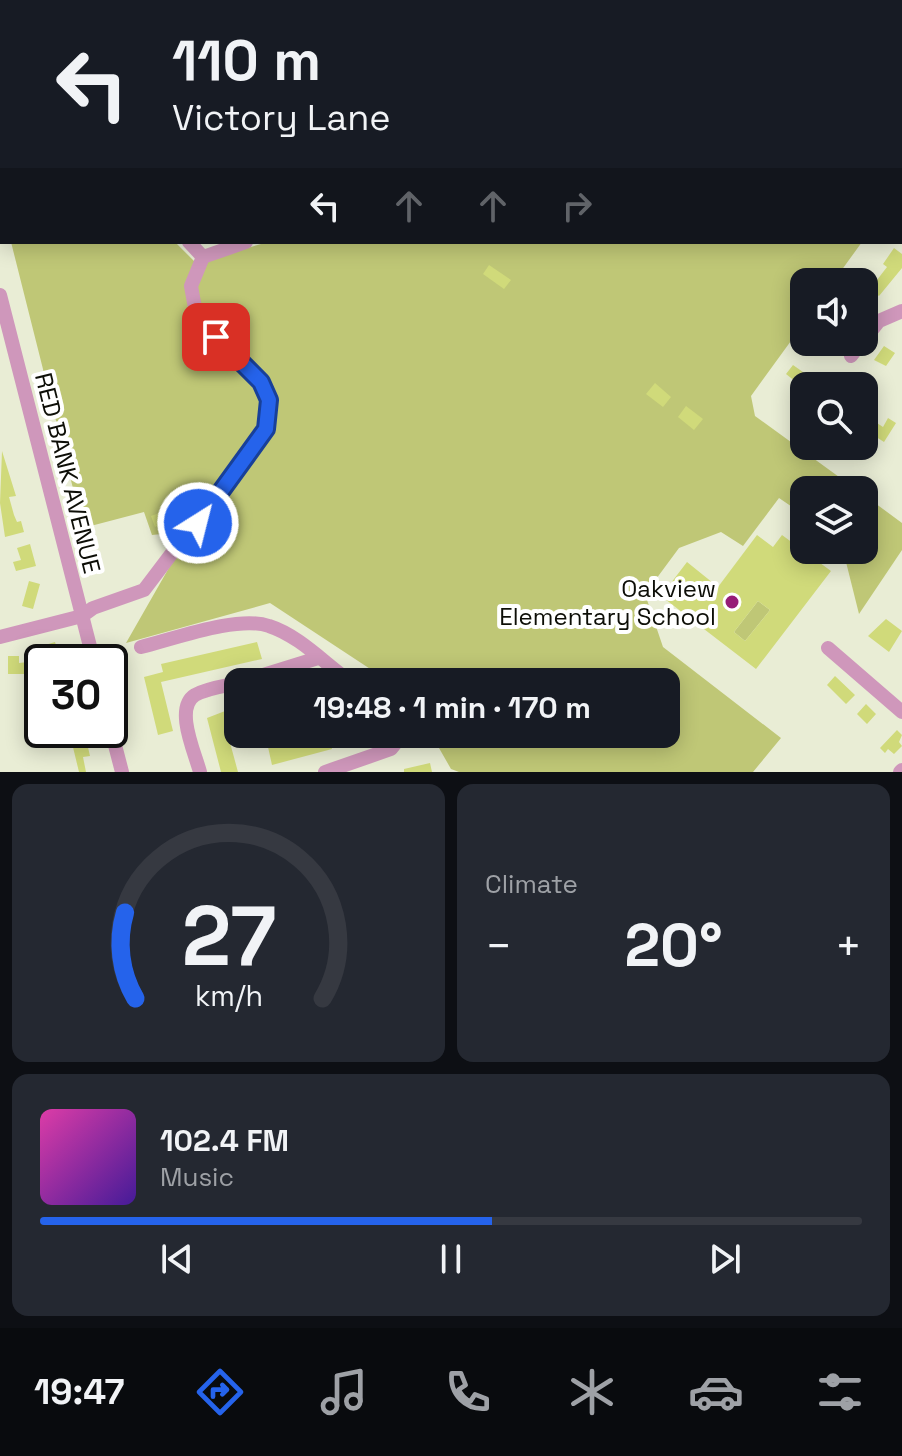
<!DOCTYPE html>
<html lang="en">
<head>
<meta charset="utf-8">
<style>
	:root { --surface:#171b24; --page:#242831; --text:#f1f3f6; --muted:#9ea1a6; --line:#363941; --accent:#2563eb }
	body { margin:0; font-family:"Space Grotesk",sans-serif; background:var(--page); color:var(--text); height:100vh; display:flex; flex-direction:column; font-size:30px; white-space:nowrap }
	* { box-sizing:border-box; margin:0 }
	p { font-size:26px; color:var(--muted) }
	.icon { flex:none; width:44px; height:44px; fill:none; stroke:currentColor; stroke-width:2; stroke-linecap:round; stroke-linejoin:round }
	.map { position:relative; height:772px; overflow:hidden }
	.panel { display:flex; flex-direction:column; gap:12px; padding:12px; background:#0d0f14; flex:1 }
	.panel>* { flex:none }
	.guide { position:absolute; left:0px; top:0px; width:902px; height:244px; box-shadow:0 4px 20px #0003; background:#171b24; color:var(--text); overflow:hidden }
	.tools { position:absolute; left:790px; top:268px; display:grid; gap:16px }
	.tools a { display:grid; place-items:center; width:88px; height:88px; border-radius:16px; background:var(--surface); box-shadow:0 4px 20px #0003; font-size:40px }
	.speed { position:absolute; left:24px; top:644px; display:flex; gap:16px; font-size:40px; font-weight:700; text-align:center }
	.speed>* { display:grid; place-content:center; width:104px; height:104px; border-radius:50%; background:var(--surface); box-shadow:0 4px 20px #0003; line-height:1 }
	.speed .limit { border:4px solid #111; border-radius:12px; background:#fff; color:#111 }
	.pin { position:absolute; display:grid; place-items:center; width:68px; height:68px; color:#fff; margin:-34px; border-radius:16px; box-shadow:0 4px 12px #0006 }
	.me { position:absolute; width:88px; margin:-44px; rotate:36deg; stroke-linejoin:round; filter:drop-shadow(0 0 6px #0008) }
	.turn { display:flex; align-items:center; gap:28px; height:168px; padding:0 40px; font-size:36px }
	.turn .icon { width:104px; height:104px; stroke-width:2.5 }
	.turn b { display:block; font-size:56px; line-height:68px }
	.lanes { display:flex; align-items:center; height:76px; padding:0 40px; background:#0003; justify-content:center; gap:40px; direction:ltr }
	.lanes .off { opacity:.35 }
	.big { font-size:60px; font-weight:600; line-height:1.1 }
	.panel .tile { flex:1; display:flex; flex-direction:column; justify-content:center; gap:12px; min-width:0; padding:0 28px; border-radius:16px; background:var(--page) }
	.panel .dial { align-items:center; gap:0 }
	.dial svg { height:208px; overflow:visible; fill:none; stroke:var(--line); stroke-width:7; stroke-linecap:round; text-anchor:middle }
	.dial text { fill:var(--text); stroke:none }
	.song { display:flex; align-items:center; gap:24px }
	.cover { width:96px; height:96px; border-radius:12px; background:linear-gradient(135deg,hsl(320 70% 55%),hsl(260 70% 35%)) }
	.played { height:8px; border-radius:4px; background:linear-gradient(90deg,var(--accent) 55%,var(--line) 55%) }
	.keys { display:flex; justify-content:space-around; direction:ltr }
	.heat { display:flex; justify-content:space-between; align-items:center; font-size:44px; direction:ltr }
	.panel .tiles { flex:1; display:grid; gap:12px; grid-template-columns:1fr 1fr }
	.tile:last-child { grid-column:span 2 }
	.trip { position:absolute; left:224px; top:668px; width:456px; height:80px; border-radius:16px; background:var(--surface); box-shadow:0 4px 20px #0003; font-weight:600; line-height:80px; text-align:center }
	.dock { display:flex; height:128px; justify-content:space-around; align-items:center; background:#090b0e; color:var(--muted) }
	.dock .icon { width:56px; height:56px }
	.dock .active { color:var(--accent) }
	.dock b { font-size:36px; color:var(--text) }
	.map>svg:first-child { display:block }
	.green { fill:#bfc776 }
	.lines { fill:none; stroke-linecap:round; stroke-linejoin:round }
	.stream { stroke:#ea97cd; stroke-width:3 }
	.building { fill:#d0da7a; fill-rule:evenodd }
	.minor { stroke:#cf97bb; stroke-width:14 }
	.major { stroke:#b04c91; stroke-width:18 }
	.route-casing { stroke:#184099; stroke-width:20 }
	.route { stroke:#2563eb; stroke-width:14 }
	.poi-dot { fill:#961c77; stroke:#fff; stroke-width:3 }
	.labels { text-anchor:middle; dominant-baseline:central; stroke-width:8; stroke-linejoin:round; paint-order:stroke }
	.street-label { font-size:24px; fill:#0d0e07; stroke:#fff }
	.poi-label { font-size:24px; fill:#0d0e07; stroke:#fff; text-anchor:end }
</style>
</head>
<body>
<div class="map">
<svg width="902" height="772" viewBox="0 0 902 772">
	<rect width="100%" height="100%" fill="#e9edd5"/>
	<!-- green -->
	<path class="green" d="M 102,0 L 2,2 L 0,35 L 2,0 Z
		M 427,0 L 902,0 L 902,187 L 900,190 L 900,2 Z
		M 2,65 L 2,204 L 0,196 Z
		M 11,242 L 175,242 L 196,263 L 268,242 L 862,242 L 833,282 L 804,282 L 804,323 L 751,396 L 755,416 L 857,490 L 804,490 L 804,515 L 779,498 L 743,546 L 721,532 L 679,548 L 645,594 L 663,647 L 781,738 L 753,772 L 459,772 L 451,769 L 431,734 L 666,734 L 666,682 L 390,682 L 270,603 L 126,643 L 190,531 L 152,535 L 144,512 L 83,528 Z
		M 864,495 L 902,523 L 902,550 L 859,614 L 843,550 L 864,550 Z
		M 758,601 L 770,610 L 745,641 L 734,632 Z"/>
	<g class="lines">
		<!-- stream -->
		<path class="stream" d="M 867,0 L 868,2
			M 900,20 L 902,21"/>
	</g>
	<!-- building -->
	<path class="building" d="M 894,248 L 902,254 L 902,268 L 879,296 L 870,289 L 887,267 L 883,264 Z
		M 489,265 L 511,280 L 504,289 L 483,274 Z
		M 884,346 L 895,353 L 886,366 L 874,360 Z
		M 793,365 L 810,377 L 797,395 L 790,390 L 796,382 L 786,374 Z
		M 655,383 L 671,397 L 663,407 L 646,394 Z
		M 686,406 L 703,419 L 694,430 L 678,417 Z
		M 888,418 L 896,423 L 884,442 L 867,431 L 874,421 L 883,427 Z
		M 2,451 L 16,496 L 9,497 L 14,515 L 17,522 L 21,521 L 24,532 L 5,537 L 0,503 Z
		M 170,509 L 174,520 L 155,527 L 151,516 Z
		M 757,535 L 773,547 L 782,535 L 831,571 L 756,669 L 661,596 L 687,562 L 718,587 ZM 758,601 L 770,610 L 745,641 L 734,632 Z
		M 30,544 L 36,566 L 16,571 L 13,562 L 21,560 L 17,548 Z
		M 29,581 L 40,584 L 33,609 L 22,606 Z
		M 886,619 L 902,631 L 889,652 L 868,636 Z
		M 55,642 L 61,662 L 47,662 L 42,646 Z
		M 257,642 L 262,659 L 161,682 L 173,731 L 158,735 L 144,677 L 163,672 L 161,664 Z
		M 8,656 L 19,656 L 19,663 L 28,662 L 28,674 L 8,674 Z
		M 835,676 L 855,695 L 846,704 L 827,685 Z
		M 866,704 L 876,714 L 867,724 L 857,714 Z
		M 238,706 L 238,724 L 226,728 L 238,772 L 221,772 L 207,718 Z
		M 74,730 L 84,730 L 90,756 L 83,757 L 86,772 L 79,772 L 71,739 L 76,738 Z
		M 897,730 L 902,735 L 899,742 L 902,746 L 894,754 L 888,749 L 885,753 L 880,748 Z
		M 320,734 L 359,737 L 331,744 L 332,749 L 272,765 L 268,747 Z
		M 430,763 L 432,772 L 404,772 L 404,769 Z"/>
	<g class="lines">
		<!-- minor -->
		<path class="minor" d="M 178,0 L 179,2
			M 380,0 L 381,2
			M 409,0 L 410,2
			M 357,2 L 361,0
			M 189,242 L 203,257
			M 203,257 L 246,242
			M 0,295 L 94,662
			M 864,340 L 879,321 L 902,311
			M 851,356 L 862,342
			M 0,637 L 82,616 L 93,608 L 144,590 L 266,429 L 269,400 L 261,382 L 233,355 L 195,308 L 191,286 L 203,257
			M 141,647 C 174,639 238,615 269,626 C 300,636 325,664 351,682
			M 828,648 L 902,712
			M 241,682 L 318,658
			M 110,726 L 122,772
			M 200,772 C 195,753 174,708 195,695 C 207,688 225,686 238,683
			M 325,772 L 391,749 L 403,734
			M 900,772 L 902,770"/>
		<!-- major -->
		<path class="major" d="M 138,2 L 144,0
			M 0,49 L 2,48"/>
	</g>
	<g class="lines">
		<defs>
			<path id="route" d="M 198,523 L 266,429 L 269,400 L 261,382 L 216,337"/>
		</defs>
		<!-- route casing -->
		<use href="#route" class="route-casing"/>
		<!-- route -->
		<use href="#route" class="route"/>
	</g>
	<!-- markers -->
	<circle class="poi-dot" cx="732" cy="602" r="8"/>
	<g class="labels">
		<!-- street labels -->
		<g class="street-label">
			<text transform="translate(68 473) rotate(76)">RED BANK AVENUE</text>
		</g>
		<!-- poi labels -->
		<g class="poi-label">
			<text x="716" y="588">Oakview<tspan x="716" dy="28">Elementary School</tspan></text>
		</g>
	</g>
</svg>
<div class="tools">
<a><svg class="icon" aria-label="sound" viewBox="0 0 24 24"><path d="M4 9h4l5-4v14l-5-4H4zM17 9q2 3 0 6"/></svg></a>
<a><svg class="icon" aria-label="search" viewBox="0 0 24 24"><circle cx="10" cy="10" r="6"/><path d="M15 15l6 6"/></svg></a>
<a><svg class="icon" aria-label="layers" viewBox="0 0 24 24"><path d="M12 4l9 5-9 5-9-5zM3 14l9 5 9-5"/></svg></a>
</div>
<div class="speed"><div class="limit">30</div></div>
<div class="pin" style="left:216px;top:337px;background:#d93025"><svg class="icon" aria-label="arrive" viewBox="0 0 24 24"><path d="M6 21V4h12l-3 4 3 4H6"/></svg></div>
<svg class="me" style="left:198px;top:523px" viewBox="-20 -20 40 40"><circle r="17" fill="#2563eb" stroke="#fff" stroke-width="3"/><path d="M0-11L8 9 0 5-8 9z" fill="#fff"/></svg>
<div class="trip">19:48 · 1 min · 170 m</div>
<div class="guide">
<div class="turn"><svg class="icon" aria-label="left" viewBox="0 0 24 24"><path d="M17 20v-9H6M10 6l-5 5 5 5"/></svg><div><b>110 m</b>Victory Lane</div></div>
<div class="lanes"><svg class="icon" aria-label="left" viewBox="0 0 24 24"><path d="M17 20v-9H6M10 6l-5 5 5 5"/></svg><svg class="icon off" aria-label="ahead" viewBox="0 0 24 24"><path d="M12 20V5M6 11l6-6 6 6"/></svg><svg class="icon off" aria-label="ahead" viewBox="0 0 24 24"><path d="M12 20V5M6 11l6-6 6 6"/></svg><svg class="icon off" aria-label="right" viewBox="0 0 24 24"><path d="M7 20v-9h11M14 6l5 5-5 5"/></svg></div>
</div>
</div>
<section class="panel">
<div class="tiles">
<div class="tile dial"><svg viewBox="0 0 100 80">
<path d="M14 69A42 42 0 1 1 86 69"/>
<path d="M14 69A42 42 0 0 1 10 36" stroke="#2563eb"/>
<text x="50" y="56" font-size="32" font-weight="700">27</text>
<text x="50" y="72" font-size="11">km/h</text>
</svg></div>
<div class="tile"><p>Climate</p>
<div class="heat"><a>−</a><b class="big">20°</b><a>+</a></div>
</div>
<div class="tile">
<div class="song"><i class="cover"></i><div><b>102.4 FM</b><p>Music</p></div></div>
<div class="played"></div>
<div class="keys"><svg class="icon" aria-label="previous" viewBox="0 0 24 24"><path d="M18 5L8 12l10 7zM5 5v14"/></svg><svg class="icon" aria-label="pause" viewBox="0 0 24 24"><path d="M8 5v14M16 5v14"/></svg><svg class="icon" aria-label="next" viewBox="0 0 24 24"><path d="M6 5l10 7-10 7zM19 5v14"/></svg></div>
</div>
</div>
</section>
<nav class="dock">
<b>19:47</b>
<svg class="icon active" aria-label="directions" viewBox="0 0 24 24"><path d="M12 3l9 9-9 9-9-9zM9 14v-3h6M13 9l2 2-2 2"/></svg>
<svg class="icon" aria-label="music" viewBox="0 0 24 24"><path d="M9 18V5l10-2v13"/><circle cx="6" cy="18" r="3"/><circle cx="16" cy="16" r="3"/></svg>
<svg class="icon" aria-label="phone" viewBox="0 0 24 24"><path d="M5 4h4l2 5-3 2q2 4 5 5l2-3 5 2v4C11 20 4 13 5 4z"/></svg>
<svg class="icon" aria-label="climate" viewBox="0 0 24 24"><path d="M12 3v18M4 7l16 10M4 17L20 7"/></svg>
<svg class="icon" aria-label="car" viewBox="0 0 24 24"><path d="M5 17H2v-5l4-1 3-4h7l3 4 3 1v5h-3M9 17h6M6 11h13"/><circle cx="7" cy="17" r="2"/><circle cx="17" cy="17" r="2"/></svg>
<svg class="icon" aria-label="filters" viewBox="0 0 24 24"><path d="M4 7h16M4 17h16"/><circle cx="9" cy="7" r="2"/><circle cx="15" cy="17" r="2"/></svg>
</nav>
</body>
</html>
